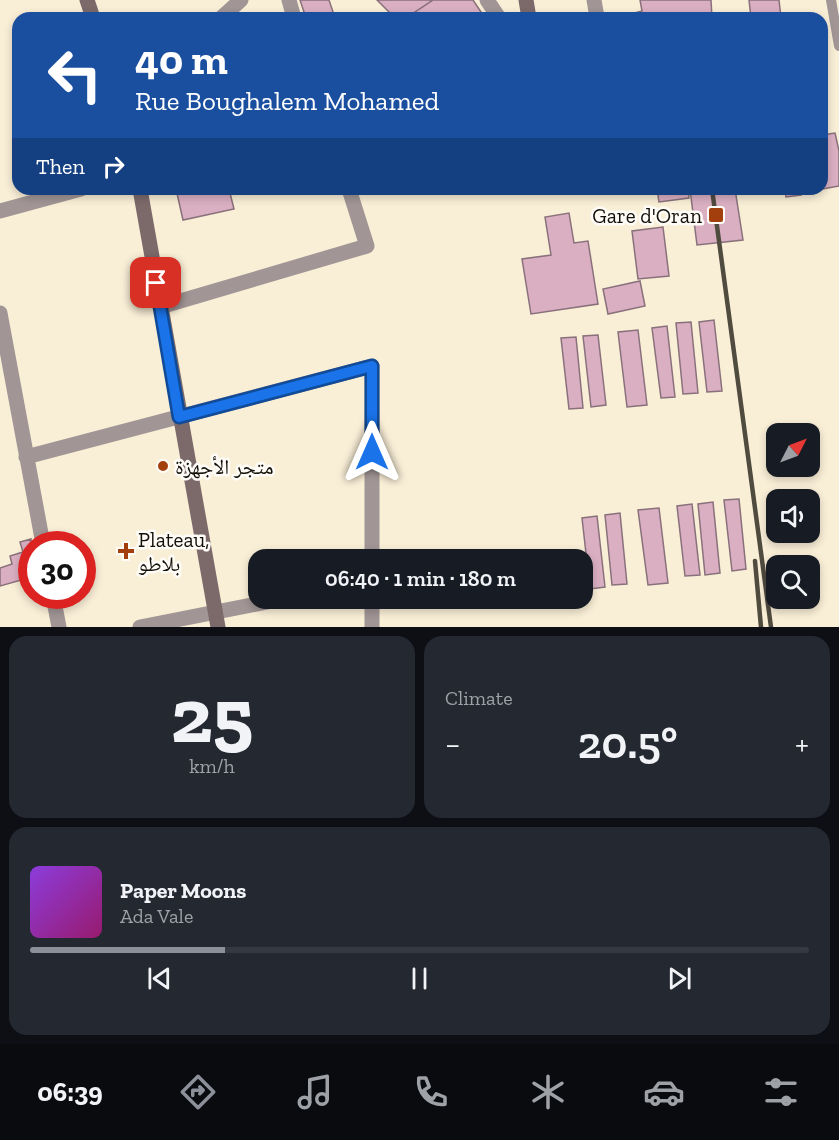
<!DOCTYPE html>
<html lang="en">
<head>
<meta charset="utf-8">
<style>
	:root { --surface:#171b24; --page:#242831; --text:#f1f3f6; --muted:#9ea1a6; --line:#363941; --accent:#8c9099 }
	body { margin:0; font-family:"Zilla Slab","Noto Naskh Arabic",serif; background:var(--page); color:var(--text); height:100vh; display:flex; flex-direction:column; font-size:22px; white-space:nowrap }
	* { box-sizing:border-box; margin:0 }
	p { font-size:20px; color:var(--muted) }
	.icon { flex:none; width:33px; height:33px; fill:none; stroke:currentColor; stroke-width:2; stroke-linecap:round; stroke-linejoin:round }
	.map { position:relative; height:627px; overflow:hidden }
	.panel { display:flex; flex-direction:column; gap:9px; padding:9px; background:#0d0f14; flex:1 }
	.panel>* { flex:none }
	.hud { position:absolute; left:12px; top:12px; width:816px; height:183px; border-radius:18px; box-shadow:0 3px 9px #0003; background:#1a4fa0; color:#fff; overflow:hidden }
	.needle { width:39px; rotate:48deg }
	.tools { position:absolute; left:766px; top:423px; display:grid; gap:12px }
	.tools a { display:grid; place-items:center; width:54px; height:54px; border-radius:12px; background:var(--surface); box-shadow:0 3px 9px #0003; font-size:30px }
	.speed { position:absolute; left:18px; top:531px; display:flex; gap:12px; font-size:30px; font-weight:700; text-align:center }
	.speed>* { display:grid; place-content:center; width:78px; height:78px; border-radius:50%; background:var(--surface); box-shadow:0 3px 9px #0003; line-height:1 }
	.speed .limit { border:9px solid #d22; background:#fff; color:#111 }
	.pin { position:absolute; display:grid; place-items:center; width:51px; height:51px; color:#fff; margin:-26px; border-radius:12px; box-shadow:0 3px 9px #0006 }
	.me { position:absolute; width:66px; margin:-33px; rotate:0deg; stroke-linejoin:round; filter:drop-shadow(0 0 4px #0008) }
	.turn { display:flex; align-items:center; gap:21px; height:126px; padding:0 24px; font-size:27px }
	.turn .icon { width:78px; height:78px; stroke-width:2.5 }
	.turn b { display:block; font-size:42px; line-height:51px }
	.then { display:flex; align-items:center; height:57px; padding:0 24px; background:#0003; gap:12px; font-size:22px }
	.big { font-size:45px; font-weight:600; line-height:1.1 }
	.panel .widget { flex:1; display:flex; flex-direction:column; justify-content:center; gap:9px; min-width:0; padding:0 21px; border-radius:18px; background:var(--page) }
	.panel .dial { align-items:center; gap:0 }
	.dial b { font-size:78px; line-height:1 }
	.song { display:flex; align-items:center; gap:18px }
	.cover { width:72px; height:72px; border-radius:9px; background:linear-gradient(135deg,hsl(270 70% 55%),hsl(320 70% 35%)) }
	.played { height:6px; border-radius:3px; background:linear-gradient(90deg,var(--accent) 25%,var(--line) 25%) }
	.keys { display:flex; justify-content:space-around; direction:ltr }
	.heat { display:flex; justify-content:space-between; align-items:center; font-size:33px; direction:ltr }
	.panel .tiles { flex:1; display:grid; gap:9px; grid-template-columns:1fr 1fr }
	.widget:last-child { grid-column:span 2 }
	.trip { position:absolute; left:248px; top:549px; width:345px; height:60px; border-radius:18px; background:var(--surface); box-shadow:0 3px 9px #0003; font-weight:600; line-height:60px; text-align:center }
	.dock { display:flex; height:96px; justify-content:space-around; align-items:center; background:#090b0e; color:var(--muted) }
	.dock .icon { width:42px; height:42px }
	.dock .on { color:var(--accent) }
	.dock b { font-size:27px; color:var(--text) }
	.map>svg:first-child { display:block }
	.building { fill:#daafc2; stroke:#89717b; stroke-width:1.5 }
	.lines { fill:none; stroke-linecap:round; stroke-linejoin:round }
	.lane { stroke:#a19595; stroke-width:10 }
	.street { stroke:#a19595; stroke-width:15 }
	.secondary { stroke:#7c6a6b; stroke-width:15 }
	.rail { stroke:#504b3f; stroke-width:4.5 }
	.route-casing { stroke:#114b97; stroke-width:15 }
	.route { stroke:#1a73e8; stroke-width:10 }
	.poi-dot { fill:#a33f0c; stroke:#fffcf8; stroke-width:2 }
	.labels { text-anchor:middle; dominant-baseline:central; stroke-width:5; stroke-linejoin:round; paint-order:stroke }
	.poi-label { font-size:21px; fill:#131008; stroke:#fffcf8; text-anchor:start }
</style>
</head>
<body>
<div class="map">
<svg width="839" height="627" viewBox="0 0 839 627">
	<rect width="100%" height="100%" fill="#f9eed6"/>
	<!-- building -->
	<path class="building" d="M 300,0 L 329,0 L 335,18 L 306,18 Z
		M 377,0 L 433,0 L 406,18 L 395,18 Z
		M 433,0 L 473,0 L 485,18 L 406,18 Z
		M 640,0 L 711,0 L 712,18 L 634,18 L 634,13 L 642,11 Z
		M 749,0 L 779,0 L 781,18 L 751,18 Z
		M 835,133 L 839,151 L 839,186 L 817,190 L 822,189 L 822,135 Z
		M 176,189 L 229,189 L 234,209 L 183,220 Z
		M 657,189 L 688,189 L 689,198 L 659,202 Z
		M 690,189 L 735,189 L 743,240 L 697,245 Z
		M 785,189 L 800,189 L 801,195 L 786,197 Z
		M 569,213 L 574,243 L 588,241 L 598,304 L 531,314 L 522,259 L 551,255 L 545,217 Z
		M 663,227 L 669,276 L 638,279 L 632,231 Z
		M 640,281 L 645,306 L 608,314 L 603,289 Z
		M 714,320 L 722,391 L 707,392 L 699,322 Z
		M 691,322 L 698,393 L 683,394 L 676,323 Z
		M 667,326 L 675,397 L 661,398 L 652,328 Z
		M 638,330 L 647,405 L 627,407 L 618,332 Z
		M 598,335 L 606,405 L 591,407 L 583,336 Z
		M 576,337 L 583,408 L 569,409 L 561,338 Z
		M 739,499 L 746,569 L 732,571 L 724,500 Z
		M 713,502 L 720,573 L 705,575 L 698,504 Z
		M 692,504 L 700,575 L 685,576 L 677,506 Z
		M 659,508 L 668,583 L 648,585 L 638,510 Z
		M 620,513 L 627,584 L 612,585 L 605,515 Z
		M 597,516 L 605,587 L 590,589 L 582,518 Z
		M 31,539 L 32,577 L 0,586 L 0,568 L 12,564 L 10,556 L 23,552 L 20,542 Z"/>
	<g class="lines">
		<!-- lane -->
		<path class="lane" d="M 831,0 L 839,46"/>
		<!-- street -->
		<path class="street" d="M 289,0 L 294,18
			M 487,0 L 499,18
			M 594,0 L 597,17
			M 221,18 L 241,0
			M 0,211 L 81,189
			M 160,307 L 367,246 L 349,189
			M 0,313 L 43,544
			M 26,457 L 372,366 L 372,560
			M 53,596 L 59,627
			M 372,598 L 372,627
			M 140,627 L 287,598"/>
		<!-- secondary -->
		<path class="secondary" d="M 87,0 L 93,18
			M 526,0 L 529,18
			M 140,189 L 218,627"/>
		<!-- rail -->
		<path class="rail" d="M 712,189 L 771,627
			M 755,561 L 761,627"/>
	</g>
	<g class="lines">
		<defs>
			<path id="route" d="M 156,283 L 179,417 L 372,366 L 372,452"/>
		</defs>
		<!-- route casing -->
		<use href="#route" class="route-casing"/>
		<!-- route -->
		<use href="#route" class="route"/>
	</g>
	<!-- markers -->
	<g class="poi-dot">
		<rect x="708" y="207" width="16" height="16" rx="3"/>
		<circle cx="163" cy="466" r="6"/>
		<path d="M123 542h6v6h6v6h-6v6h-6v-6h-6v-6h6z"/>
	</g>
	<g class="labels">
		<!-- poi labels -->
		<g class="poi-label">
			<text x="702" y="215" text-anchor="end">Gare d'Oran</text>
			<text x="175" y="466">متجر الأجهزة</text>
			<text x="138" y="539">Plateau,<tspan x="138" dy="24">بلاطو</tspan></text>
		</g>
	</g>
</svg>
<div class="tools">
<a><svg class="needle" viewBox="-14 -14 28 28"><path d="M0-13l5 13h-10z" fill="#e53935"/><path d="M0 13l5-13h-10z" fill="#9ea1a6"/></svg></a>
<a><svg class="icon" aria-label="sound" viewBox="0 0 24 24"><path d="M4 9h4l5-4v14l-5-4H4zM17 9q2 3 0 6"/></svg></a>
<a><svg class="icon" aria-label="search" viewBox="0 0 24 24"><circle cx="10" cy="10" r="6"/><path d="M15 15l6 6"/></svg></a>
</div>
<div class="speed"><div class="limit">30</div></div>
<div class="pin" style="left:156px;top:283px;background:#d93025"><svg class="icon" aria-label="arrive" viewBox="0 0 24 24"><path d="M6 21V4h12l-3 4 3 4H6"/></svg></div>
<svg class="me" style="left:372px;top:452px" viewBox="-20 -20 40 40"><path d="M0-17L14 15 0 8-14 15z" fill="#1a73e8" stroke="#fff" stroke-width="4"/></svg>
<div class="trip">06:40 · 1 min · 180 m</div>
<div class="hud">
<div class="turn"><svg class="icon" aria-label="left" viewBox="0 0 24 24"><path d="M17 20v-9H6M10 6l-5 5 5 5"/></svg><div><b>40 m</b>Rue Boughalem Mohamed</div></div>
<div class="then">Then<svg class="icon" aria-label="right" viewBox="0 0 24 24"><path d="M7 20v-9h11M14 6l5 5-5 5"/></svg></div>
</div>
</div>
<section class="panel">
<div class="tiles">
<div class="widget dial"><b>25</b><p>km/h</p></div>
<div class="widget"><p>Climate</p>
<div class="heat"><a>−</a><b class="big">20.5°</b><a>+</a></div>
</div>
<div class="widget">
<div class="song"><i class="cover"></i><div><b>Paper Moons</b><p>Ada Vale</p></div></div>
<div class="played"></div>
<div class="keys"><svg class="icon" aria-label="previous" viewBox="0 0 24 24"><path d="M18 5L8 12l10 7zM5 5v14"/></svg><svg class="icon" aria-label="pause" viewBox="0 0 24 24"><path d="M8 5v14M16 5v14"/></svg><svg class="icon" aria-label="next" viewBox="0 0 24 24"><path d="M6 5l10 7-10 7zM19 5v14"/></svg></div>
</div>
</div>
</section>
<nav class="dock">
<b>06:39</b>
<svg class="icon on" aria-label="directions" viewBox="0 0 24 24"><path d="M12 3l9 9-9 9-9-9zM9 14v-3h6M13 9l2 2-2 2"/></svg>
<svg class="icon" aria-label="music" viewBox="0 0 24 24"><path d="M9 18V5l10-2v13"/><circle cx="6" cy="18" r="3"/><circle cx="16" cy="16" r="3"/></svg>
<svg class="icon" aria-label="phone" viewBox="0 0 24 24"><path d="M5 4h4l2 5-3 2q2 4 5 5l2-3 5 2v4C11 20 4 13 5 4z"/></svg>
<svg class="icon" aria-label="climate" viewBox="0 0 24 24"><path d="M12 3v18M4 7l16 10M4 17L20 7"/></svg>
<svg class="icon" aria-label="car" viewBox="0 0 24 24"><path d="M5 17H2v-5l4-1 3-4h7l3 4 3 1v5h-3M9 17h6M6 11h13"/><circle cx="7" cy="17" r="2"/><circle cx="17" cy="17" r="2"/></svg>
<svg class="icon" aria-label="filters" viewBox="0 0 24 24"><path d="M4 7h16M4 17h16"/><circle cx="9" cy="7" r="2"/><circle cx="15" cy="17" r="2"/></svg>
</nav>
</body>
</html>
